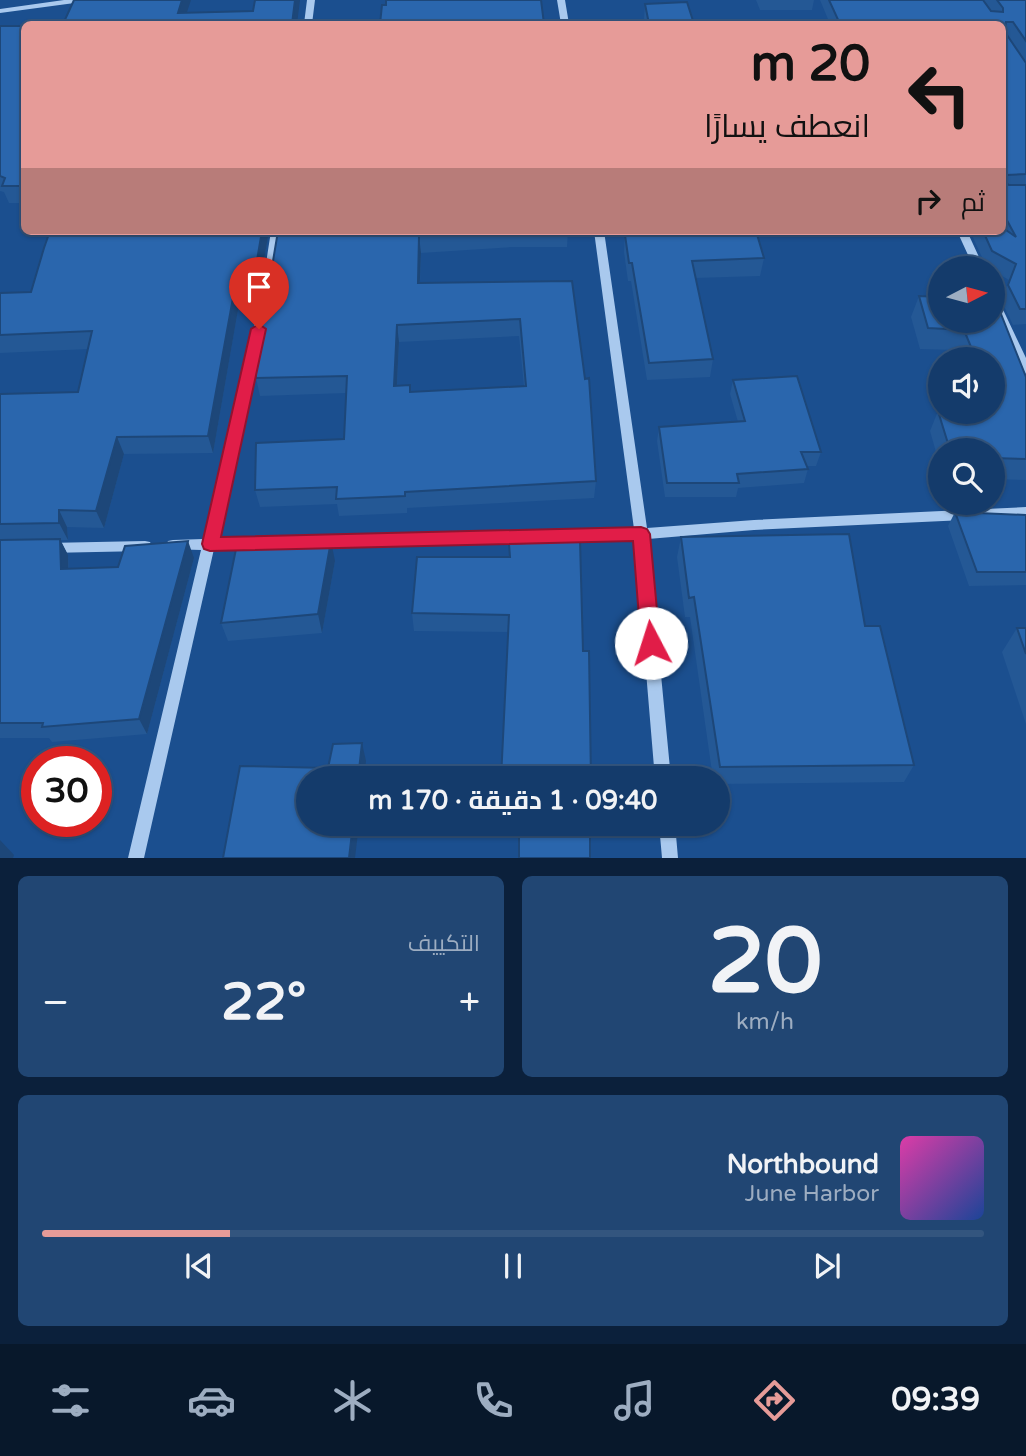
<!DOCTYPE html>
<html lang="ar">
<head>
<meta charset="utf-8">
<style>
	:root { --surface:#143b6b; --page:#214673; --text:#f1f3f6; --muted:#9dadc1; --line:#33557e; --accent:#e69b98 }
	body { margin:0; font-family:"Varela Round",Cairo,sans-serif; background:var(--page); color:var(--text); direction:rtl; height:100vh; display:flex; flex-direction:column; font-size:26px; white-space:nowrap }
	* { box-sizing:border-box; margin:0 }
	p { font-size:23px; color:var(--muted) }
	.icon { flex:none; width:38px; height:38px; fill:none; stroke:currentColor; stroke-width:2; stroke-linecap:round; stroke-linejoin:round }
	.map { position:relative; height:858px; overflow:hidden; direction:ltr }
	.side { display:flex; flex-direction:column; gap:18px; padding:18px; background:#0b203b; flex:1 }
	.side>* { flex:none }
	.guide { position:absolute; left:21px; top:21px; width:985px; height:214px; border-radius:10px; box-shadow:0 2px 5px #0004,0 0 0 2px var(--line); direction:rtl; background:#e69b98; color:#111; overflow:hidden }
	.needle { width:46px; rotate:84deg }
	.tools { position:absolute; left:928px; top:256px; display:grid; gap:14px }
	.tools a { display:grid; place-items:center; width:77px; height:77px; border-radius:50%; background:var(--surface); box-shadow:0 2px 5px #0004,0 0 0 2px var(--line); font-size:35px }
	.speed { position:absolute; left:21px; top:746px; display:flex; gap:14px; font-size:35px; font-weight:700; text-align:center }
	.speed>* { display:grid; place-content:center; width:91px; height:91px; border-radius:50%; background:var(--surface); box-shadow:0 2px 5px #0004,0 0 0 2px var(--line); line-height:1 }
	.speed .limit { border:10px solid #d22; background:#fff; color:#111 }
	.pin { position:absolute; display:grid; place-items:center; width:60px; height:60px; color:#fff; margin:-72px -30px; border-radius:50% 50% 50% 0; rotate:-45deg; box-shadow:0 0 7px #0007 }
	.pin .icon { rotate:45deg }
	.me { position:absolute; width:77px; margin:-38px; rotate:355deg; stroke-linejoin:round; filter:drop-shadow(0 0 5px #0008) }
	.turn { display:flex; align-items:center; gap:24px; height:147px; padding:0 21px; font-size:32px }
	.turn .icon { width:91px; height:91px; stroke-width:2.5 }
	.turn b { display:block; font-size:49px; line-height:60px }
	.then { display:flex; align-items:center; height:66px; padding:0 21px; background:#0003; gap:14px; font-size:26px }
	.big { font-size:52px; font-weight:700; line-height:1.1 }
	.side .card { flex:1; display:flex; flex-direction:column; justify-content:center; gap:10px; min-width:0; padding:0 24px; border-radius:10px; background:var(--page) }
	.side .dial { align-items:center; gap:0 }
	.dial b { font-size:91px; line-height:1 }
	.song { display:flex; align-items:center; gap:21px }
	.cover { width:84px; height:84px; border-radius:10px; background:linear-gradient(135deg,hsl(320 70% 55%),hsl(220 70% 35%)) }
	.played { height:7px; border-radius:4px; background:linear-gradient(90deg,var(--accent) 20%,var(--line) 20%) }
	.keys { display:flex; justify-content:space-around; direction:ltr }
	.heat { display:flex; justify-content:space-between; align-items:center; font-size:38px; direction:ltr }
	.side .tiles { flex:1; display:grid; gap:18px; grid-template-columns:1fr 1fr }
	.card:last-child { grid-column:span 2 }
	.trip { position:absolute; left:296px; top:766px; width:434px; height:70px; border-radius:35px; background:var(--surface); box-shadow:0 2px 5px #0004,0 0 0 2px var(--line); font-weight:700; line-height:70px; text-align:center; direction:rtl }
	.dock { display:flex; height:112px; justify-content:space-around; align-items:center; background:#08182b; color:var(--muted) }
	.dock .icon { width:49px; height:49px }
	.dock .current { color:var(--accent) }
	.dock b { font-size:32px; color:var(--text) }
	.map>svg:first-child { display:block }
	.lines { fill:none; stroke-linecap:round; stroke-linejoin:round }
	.minor { fill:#a9c9ee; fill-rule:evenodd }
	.wall { fill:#245895; fill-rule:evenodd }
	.shaded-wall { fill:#1d4779 }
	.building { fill:#2a66ad; stroke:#1d4779; stroke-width:2; fill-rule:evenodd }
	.route { fill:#e11d48; stroke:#92132f; stroke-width:2 }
</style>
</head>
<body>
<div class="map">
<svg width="1026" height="858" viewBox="0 0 1026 858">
	<rect width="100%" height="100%" fill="#1b4f8f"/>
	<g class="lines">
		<!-- minor -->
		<path class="minor" d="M 64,0 L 86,0 L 82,2 L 0,13 L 0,9 Z
			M 307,0 L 315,0 L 312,24 L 304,24 Z
			M 557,0 L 565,0 L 569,24 L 561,24 Z
			M 271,231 L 281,231 L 270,302 L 217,538 L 253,538 L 258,539 L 260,543 L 258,547 L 253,548 L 214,549 L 144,858 L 128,858 L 201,550 L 168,549 L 166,545 L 168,541 L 173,540 L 203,539 L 260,302 Z
			M 594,231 L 604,231 L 647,528 L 754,520 L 1026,507 L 1026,517 L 754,530 L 648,539 L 671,779 L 655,779 L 635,540 L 317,547 L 312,546 L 310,542 L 312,538 L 317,537 L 634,529 Z
			M 957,231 L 967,231 L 984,268 L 974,268 Z
			M 992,293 L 997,297 L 1026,358 L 1026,374 L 1020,370 L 992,309 Z
			M 145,541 L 150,542 L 152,546 L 150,550 L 145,551 L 47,553 L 42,552 L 40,548 L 42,544 L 47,543 Z
			M 659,824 L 675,824 L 678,858 L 662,858 Z"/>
	</g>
	<!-- wall -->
	<path class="wall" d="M 756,0 L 814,0 L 812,10 L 760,10 Z
		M 820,0 L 1026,0 L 1026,324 L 1013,325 L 1001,300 L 1009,280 L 992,270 L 992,268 L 989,268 L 986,266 L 970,231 L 1003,231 L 1003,24 L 830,24 Z
		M 645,4 L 694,24 L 645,24 L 644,20 Z
		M 0,26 L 24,26 L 24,203 L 9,203 L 4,192 L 0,191 Z
		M 269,231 L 259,289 L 242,287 L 213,453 L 124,454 L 104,528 L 67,527 L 68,540 L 60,540 L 68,555 L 69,568 L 118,567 L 194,558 L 147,734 L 52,742 L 49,738 L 0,738 L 0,394 L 78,392 L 88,349 L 0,353 L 0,293 L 31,292 Z
		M 278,231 L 568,231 L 567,247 L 512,247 L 421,253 L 420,283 L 572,281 L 596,481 L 594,498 L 407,508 L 407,513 L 339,516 L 337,504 L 260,507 L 255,490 L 344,439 L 346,393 L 260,396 L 256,378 ZM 519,336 L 524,386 L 411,392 L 397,386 L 399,342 Z
		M 625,231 L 756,231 L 764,258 L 760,276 L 695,278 L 713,359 L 710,377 L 647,380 L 631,281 L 628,281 L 624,252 Z
		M 919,296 L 992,320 L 1026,377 L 1026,480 L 992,479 L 992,450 L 940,450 L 940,466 L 930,431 L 938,411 L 992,411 L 992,359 L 959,359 L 956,350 L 920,349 L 911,317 Z
		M 733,380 L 821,452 L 816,466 L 807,466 L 808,469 L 804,483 L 738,488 L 736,497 L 665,497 L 657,441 L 659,427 L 738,422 L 730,394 Z
		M 955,512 L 1026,515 L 1026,585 L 969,586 L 948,526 Z
		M 681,537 L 914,765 L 904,782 L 718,784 L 718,779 L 713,779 L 690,617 L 685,617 L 677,557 Z
		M 417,557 L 583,651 L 591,779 L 508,632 L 414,631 L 412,613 Z
		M 335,561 L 322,633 L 228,641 L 221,623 Z
		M 1017,628 L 1026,628 L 1026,724 L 1002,652 Z
		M 500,824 L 591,824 L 590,833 L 500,831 Z"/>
	<!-- shaded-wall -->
	<path class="shaded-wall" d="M 182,0 L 191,0 L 183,24 L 178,13 Z
		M 295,0 L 300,0 L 297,24 L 292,24 Z
		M 262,231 L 269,231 L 259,289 L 255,272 Z
		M 419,236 L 421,253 L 419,300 L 418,283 Z
		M 238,270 L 242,287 L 213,453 L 208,436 Z
		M 397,325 L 399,342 L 396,403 L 394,386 Z
		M 117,437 L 124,454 L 104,528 L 96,511 Z
		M 59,510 L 67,527 L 68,540 L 59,523 Z
		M 60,539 L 68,555 L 69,585 L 61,569 Z
		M 188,541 L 194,558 L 147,734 L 139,719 Z
		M 331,541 L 335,561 L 322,633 L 318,614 Z
		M 362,743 L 366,761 L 364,779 L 358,779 Z
		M 353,824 L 359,824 L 355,858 L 349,858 Z
		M 0,840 L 14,855 L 13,858 L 0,858 Z"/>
	<!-- building -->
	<path class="building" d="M 74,0 L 182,0 L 178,13 L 253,11 L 255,0 L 295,0 L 292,24 L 63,24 Z
		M 386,0 L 541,0 L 544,24 L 380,24 L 382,5 L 386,5 Z
		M 829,0 L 983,0 L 991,11 L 1003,12 L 1003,8 L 997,0 L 1026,0 L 1026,41 L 1013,22 L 1006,22 L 1005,32 L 1026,63 L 1026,174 L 1007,175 L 1006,183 L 1009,185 L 1026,185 L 1026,309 L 1020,309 L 1008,285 L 1016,264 L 992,251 L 983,231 L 1003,231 L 1003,228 L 1016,237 L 1003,213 L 1003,24 L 840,24 Z
		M 687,2 L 694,24 L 649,24 L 645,4 Z
		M 0,26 L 24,26 L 24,186 L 2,186 L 5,178 L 0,176 Z
		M 50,231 L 262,231 L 255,272 L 238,270 L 208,436 L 117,437 L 96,511 L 59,510 L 59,523 L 0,524 L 0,394 L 78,392 L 92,331 L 0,335 L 0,293 L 31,292 L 44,248 Z
		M 278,231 L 498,231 L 419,236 L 418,283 L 572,281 L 585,379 L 589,378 L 596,481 L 405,492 L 405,496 L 336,499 L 337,487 L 255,490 L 256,443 L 344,439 L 347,376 L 256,378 L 256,341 L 269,285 ZM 520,319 L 526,386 L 410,392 L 410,385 L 394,386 L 397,325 Z
		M 629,231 L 756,231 L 764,258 L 692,261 L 713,359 L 649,363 L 632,263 L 629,263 L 625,235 L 630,234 Z
		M 919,296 L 940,297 L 940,320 L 992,320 L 992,299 L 995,299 L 1026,377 L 1026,459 L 992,458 L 992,450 L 950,450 L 938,411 L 992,411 L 992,408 L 996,407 L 992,398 L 992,359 L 976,359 L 964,330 L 928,328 Z
		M 797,376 L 821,452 L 801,452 L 808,469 L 737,474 L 739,483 L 667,483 L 659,427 L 745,421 L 733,380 Z
		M 955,512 L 1026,515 L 1026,572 L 977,572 Z
		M 849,534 L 865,626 L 880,626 L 914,765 L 720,767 L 694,597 L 689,598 L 681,537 Z
		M 60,539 L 61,569 L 118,567 L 125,546 L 188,541 L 139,719 L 42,727 L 43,723 L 0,723 L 0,540 Z
		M 580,540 L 583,651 L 589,651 L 591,779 L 501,779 L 509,615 L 412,613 L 417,557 L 510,557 L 509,544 Z
		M 331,541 L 318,614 L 221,623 L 237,544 Z
		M 1017,628 L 1026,628 L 1026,654 Z
		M 362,743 L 358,779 L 308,779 L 308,824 L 353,824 L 349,858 L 223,858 L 240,766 L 328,768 L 333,744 Z
		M 519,824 L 590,824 L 590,858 L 519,858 Z"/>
	<!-- route -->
	<path class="route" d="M 259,324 L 266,329 L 221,537 L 641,527 L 647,529 L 650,534 L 660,643 L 657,649 L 651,651 L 644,649 L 641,643 L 633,541 L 210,551 L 204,549 L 202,544 L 251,329 Z"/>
</svg>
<div class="tools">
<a><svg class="needle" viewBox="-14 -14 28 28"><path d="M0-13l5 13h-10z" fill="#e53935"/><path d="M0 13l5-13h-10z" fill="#9dadc1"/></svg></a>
<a><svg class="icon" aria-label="sound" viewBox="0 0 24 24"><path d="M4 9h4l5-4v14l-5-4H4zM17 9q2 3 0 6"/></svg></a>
<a><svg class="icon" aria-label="search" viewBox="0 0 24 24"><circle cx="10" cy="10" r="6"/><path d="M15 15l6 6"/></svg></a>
</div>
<div class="speed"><div class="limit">30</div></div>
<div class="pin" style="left:259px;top:329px;background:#d93025"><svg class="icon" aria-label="arrive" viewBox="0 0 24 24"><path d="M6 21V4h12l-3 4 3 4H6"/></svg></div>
<svg class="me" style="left:651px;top:643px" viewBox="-20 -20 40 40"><circle r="19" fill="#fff"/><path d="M0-13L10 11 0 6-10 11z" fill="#e11d48"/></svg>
<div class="trip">09:40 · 1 دقيقة · 170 m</div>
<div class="guide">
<div class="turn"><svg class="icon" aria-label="left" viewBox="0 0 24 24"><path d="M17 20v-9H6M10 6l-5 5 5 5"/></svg><div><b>20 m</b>انعطف يسارًا</div></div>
<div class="then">ثم<svg class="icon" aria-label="right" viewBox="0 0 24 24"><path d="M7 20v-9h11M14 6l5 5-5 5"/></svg></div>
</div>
</div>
<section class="side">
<div class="tiles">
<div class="card dial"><b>20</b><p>km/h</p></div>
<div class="card"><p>التكييف</p>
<div class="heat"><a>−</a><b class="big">22°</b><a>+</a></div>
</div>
<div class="card">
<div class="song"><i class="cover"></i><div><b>Northbound</b><p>June Harbor</p></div></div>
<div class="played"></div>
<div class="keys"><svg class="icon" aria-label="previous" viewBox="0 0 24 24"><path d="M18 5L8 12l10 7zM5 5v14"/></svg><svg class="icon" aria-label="pause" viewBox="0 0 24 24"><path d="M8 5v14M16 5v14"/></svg><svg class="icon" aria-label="next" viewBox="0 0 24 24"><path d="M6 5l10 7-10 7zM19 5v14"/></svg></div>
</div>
</div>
</section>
<nav class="dock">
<b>09:39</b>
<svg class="icon current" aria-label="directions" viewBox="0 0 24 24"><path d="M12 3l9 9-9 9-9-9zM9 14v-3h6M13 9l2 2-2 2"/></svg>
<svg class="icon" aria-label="music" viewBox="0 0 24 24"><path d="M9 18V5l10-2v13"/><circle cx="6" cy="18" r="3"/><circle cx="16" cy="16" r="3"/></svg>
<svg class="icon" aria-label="phone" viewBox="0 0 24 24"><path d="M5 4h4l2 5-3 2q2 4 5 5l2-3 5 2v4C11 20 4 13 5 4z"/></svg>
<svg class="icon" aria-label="climate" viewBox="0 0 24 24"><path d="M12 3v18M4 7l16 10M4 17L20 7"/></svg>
<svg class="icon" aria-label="car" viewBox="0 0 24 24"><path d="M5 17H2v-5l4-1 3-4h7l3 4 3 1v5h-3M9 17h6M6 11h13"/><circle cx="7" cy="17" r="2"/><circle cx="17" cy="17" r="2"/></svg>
<svg class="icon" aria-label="filters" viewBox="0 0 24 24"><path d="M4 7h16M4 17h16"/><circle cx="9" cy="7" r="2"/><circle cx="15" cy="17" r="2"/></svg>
</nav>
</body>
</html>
